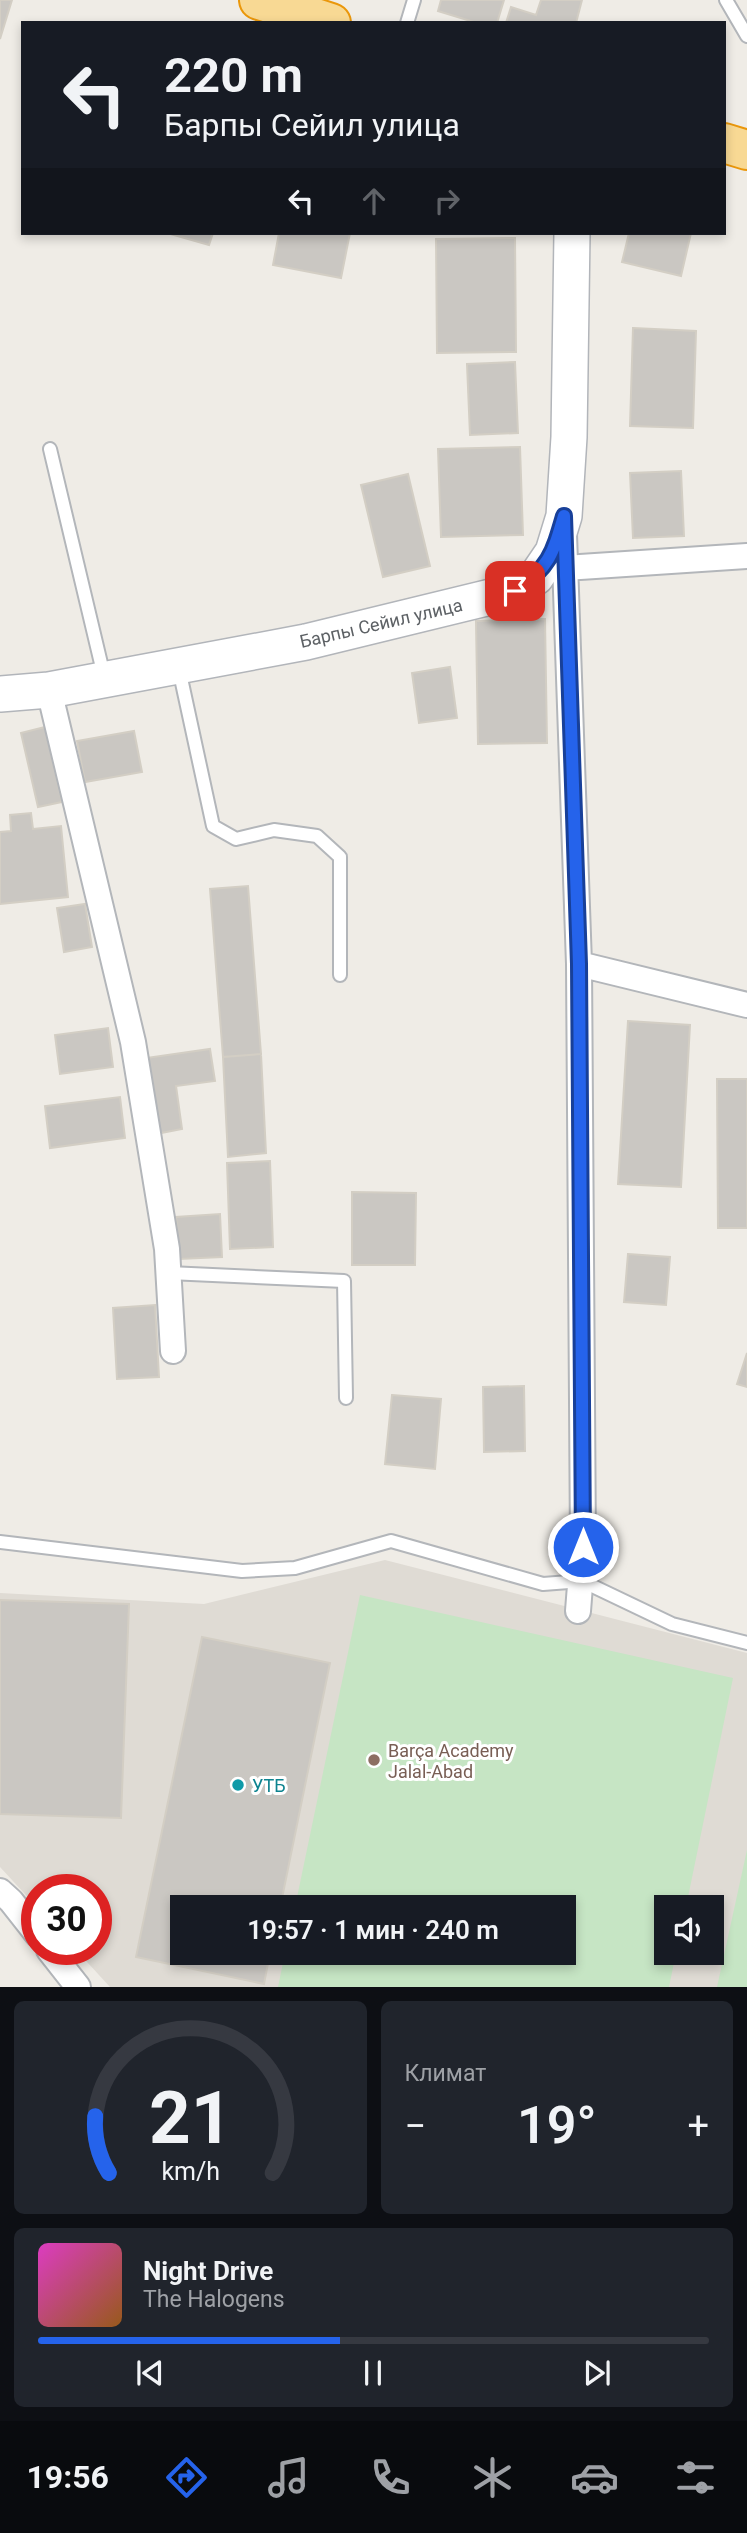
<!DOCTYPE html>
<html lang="ru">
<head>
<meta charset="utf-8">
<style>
	:root { --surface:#171b24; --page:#20242c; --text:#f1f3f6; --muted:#9ea1a6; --line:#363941; --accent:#2563eb }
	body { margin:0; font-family:Roboto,sans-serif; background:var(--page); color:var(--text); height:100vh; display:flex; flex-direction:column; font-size:26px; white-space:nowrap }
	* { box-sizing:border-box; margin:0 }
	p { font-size:23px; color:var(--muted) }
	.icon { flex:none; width:38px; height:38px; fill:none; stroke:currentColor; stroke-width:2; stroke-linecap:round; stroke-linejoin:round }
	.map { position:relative; height:1987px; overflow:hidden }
	.sheet { display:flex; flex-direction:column; gap:14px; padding:14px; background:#0d0f14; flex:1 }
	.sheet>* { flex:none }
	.hud { position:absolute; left:21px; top:21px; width:705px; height:214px; border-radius:0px; box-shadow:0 4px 10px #0003; background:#171b24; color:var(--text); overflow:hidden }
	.controls { position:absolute; left:654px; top:1895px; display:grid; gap:14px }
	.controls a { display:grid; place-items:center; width:70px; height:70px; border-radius:0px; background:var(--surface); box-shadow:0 4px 10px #0003; font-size:35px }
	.speed { position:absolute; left:21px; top:1874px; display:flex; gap:14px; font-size:35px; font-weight:700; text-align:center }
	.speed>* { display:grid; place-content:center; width:91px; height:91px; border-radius:50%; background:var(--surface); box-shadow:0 4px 10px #0003; line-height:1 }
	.speed .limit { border:10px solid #d22; background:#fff; color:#111 }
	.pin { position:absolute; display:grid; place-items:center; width:60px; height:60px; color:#fff; margin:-30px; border-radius:14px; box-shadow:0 4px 10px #0006 }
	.me { position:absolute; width:77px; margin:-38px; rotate:0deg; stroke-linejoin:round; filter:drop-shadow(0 0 5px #0008) }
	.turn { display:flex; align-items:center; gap:24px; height:147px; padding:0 28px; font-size:32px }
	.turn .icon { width:91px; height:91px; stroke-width:2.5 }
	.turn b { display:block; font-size:49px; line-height:60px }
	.lanes { display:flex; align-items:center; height:66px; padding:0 28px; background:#0003; justify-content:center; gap:35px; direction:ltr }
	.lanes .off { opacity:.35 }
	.big { font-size:52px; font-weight:600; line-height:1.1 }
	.sheet .card { flex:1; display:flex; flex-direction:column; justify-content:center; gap:10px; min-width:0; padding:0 24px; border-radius:10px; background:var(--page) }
	.sheet .dial { align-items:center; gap:0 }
	.dial svg { height:182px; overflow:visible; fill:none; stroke:var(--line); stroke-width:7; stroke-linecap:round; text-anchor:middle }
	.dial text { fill:var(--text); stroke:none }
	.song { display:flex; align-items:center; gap:21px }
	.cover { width:84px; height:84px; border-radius:10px; background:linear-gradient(135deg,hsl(310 70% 55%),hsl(30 70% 35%)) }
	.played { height:7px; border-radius:4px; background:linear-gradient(90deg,var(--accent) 45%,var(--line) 45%) }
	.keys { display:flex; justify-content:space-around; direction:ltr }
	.heat { display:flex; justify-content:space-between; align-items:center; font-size:38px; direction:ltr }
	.sheet .tiles { flex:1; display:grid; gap:14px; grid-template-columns:1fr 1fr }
	.card:last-child { grid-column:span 2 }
	.trip { position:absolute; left:170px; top:1895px; width:406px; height:70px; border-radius:0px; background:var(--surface); box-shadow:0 4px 10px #0003; font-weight:600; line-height:70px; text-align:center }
	.dock { display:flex; height:112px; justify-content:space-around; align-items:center; background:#090b0e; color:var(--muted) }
	.dock .icon { width:49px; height:49px }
	.dock .active { color:var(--accent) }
	.dock b { font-size:32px; color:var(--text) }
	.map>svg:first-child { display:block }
	.education { fill:#dfdbd4; fill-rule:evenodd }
	.green { fill:#c6e5c4 }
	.building { fill:#cac7c2; stroke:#d3cec4; stroke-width:2 }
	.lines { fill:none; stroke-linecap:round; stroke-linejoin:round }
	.lane-casing { stroke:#b3b6ba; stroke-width:16 }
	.street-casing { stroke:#b3b6ba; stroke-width:28 }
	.secondary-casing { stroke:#b2b5ba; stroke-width:38 }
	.highway-casing { stroke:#ea970b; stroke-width:42 }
	.lane { stroke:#fff; stroke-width:12 }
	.street { stroke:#fff; stroke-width:24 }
	.secondary { stroke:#fff; stroke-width:35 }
	.highway { stroke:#f8d994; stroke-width:38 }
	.route-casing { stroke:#184099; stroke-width:18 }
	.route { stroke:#2563eb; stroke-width:12 }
	.education-dot { fill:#8d6e63; stroke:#fff; stroke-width:2.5 }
	.culture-dot { fill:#0f9aa8; stroke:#fff; stroke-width:2.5 }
	.labels { text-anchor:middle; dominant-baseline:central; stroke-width:6; stroke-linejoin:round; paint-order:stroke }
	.street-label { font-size:18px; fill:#5d6165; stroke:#fff }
	.education-label { font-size:18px; fill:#785e54; stroke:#fff; text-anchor:start }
	.culture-label { font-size:18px; fill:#0d838f; stroke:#fff; text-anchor:start }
</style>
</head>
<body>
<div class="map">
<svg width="747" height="1987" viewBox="0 0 747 1987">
	<rect width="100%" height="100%" fill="#efece6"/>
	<!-- education -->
	<path class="education" d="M 385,1560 L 747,1653 L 747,1987 L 110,1987 L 76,1950 L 96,1950 L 96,1890 L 37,1890 L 37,1907 L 0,1867 L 0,1593 L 204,1604 ZM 182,1908 L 564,1908 L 564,1953 L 182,1953 ZM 667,1908 L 712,1908 L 712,1953 L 667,1953 Z"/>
	<!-- green -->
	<path class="green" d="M 360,1595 L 733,1678 L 686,1907 L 667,1908 L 667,1953 L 676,1953 L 669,1987 L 278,1987 L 285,1953 L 564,1953 L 564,1908 L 295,1907 Z
		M 747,1850 L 747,1987 L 717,1987 Z"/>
	<!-- building -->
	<path class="building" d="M 0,0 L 12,0 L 0,39 Z
		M 441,0 L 504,0 L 497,23 L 477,23 L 438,11 Z
		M 541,0 L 582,0 L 576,23 L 506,23 L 511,7 L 536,15 Z
		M 167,233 L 213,233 L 209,245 Z
		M 279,233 L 350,233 L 341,278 L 273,265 Z
		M 629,233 L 691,233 L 681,276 L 622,262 Z
		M 515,238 L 516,352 L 437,353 L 436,239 Z
		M 633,328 L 696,331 L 693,428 L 630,426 Z
		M 515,362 L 518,433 L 470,435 L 467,364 Z
		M 520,447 L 523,535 L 441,537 L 438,449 Z
		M 681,471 L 684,536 L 633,538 L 630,473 Z
		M 408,474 L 430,566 L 383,577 L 361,485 Z
		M 545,619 L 547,743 L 478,744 L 476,621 Z
		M 450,667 L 457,718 L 419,723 L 412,673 Z
		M 45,727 L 62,802 L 38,807 L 21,733 Z
		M 134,731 L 142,772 L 85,782 L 77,741 Z
		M 31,813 L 33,829 L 61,826 L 68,897 L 0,904 L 0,832 L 11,831 L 10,815 Z
		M 248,886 L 261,1054 L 223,1057 L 210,889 Z
		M 85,904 L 92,947 L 64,952 L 57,908 Z
		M 628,1021 L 690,1025 L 681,1187 L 618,1184 Z
		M 108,1028 L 113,1067 L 60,1074 L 55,1035 Z
		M 210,1049 L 215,1081 L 176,1086 L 182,1129 L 156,1134 L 146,1058 Z
		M 261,1054 L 266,1153 L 228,1157 L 223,1057 Z
		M 717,1079 L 747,1079 L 747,1228 L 718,1228 Z
		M 120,1097 L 125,1138 L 50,1148 L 45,1106 Z
		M 270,1161 L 273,1247 L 230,1249 L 227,1163 Z
		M 352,1192 L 416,1193 L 415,1265 L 352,1265 Z
		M 220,1214 L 222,1257 L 179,1259 L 176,1217 Z
		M 628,1254 L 670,1257 L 666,1305 L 624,1302 Z
		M 155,1305 L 159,1377 L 117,1379 L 113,1308 Z
		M 747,1353 L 747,1387 L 737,1384 Z
		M 524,1386 L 525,1451 L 484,1452 L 483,1387 Z
		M 392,1395 L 441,1399 L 435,1469 L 385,1464 Z
		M 0,1600 L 129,1604 L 121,1818 L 0,1814 Z
		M 202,1637 L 330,1663 L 280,1908 L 182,1908 L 182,1953 L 270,1953 L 264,1984 L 136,1957 Z"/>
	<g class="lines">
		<defs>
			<path id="lane" d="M 726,0 L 747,36
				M 407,23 L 414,0
				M 50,449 L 104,676
				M 179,669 L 213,826 L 236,839 L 274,830 L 317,836 L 340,857 L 340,975
				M 169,1273 L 344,1281 L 346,1398
				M 0,1542 L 242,1571 L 295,1568 L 391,1541 L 543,1584 L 582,1581 L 672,1624 L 747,1643"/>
			<path id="street" d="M 564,534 L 579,964 L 583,1547 L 578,1611
				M 565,568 L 747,556
				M 49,690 L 133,1042 L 167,1249 L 173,1351
				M 579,964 L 747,1005
				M 0,1891 L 11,1901 L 37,1934
				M 49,1950 L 78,1987"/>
			<path id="secondary" d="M 0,694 L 49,690 L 306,642 L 515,591 L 536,577 L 553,552 L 564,516 L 569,437 L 572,233"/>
			<path id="highway" d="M 259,0 L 331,23
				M 724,143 L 747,150"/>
		</defs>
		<!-- lane casing -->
		<use href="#lane" class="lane-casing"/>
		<!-- street casing -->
		<use href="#street" class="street-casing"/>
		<!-- secondary casing -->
		<use href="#secondary" class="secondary-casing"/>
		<!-- highway casing -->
		<use href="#highway" class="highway-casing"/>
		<!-- lane -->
		<use href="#lane" class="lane"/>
		<!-- street -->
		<use href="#street" class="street"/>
		<!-- secondary -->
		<use href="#secondary" class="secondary"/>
		<!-- highway -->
		<use href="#highway" class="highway"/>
	</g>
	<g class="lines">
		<defs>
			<path id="route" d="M 515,591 C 549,568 553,554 564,516 L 579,964 L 583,1547"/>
		</defs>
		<!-- route casing -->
		<use href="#route" class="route-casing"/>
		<!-- route -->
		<use href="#route" class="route"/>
	</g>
	<!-- markers -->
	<circle class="education-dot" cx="374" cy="1760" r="7"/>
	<circle class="culture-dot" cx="238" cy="1785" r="7"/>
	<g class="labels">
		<!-- street labels -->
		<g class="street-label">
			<text transform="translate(381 623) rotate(-13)">Барпы Сейил улица</text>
		</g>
		<!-- education labels -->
		<g class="education-label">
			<text x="388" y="1750">Barça Academy<tspan x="388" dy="21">Jalal-Abad</tspan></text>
		</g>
		<!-- culture labels -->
		<g class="culture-label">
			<text x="252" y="1785">УТБ</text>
		</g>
	</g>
</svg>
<div class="controls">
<a><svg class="icon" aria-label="sound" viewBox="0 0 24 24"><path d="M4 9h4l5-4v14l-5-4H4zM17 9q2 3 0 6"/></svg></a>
</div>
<div class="speed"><div class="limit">30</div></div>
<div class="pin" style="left:515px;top:591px;background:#d93025"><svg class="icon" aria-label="arrive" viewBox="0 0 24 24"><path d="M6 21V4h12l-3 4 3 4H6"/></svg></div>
<svg class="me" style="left:583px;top:1547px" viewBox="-20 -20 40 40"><circle r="17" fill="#2563eb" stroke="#fff" stroke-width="3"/><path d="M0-11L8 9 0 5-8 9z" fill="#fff"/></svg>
<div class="trip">19:57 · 1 мин · 240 m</div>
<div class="hud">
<div class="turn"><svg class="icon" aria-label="left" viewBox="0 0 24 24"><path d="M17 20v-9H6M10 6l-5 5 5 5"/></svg><div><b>220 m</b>Барпы Сейил улица</div></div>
<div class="lanes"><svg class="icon" aria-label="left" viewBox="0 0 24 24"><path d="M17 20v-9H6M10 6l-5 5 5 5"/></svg><svg class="icon off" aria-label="ahead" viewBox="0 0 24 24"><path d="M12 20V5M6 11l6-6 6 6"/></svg><svg class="icon off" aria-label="right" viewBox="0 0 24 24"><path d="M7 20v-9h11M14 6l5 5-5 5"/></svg></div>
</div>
</div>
<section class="sheet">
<div class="tiles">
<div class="card dial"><svg viewBox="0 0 100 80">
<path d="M14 69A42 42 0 1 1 86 69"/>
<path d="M14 69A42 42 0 0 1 8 44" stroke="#2563eb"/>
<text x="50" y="56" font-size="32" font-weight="700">21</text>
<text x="50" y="72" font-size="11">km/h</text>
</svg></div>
<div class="card"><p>Климат</p>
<div class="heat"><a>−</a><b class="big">19°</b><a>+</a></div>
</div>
<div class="card">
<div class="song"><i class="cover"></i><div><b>Night Drive</b><p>The Halogens</p></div></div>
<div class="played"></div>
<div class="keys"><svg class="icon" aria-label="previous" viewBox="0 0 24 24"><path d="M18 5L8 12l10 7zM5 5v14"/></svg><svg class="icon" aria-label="pause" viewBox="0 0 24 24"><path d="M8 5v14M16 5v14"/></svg><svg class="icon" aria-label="next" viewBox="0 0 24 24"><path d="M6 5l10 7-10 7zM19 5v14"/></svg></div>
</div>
</div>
</section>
<nav class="dock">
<b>19:56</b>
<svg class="icon active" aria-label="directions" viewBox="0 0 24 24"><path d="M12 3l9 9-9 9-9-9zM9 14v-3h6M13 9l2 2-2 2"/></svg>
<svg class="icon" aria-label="music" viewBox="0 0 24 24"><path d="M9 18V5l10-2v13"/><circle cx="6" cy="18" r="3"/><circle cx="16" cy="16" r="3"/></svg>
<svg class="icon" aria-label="phone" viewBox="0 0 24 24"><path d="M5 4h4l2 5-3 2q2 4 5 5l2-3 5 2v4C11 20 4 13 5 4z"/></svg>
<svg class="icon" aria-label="climate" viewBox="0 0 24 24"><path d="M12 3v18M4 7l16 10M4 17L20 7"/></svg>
<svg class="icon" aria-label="car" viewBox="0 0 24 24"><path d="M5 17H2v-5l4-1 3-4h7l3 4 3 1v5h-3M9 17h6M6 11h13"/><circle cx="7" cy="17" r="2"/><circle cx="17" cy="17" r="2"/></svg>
<svg class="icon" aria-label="filters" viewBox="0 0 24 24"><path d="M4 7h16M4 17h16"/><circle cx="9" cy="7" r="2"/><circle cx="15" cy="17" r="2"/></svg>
</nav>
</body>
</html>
